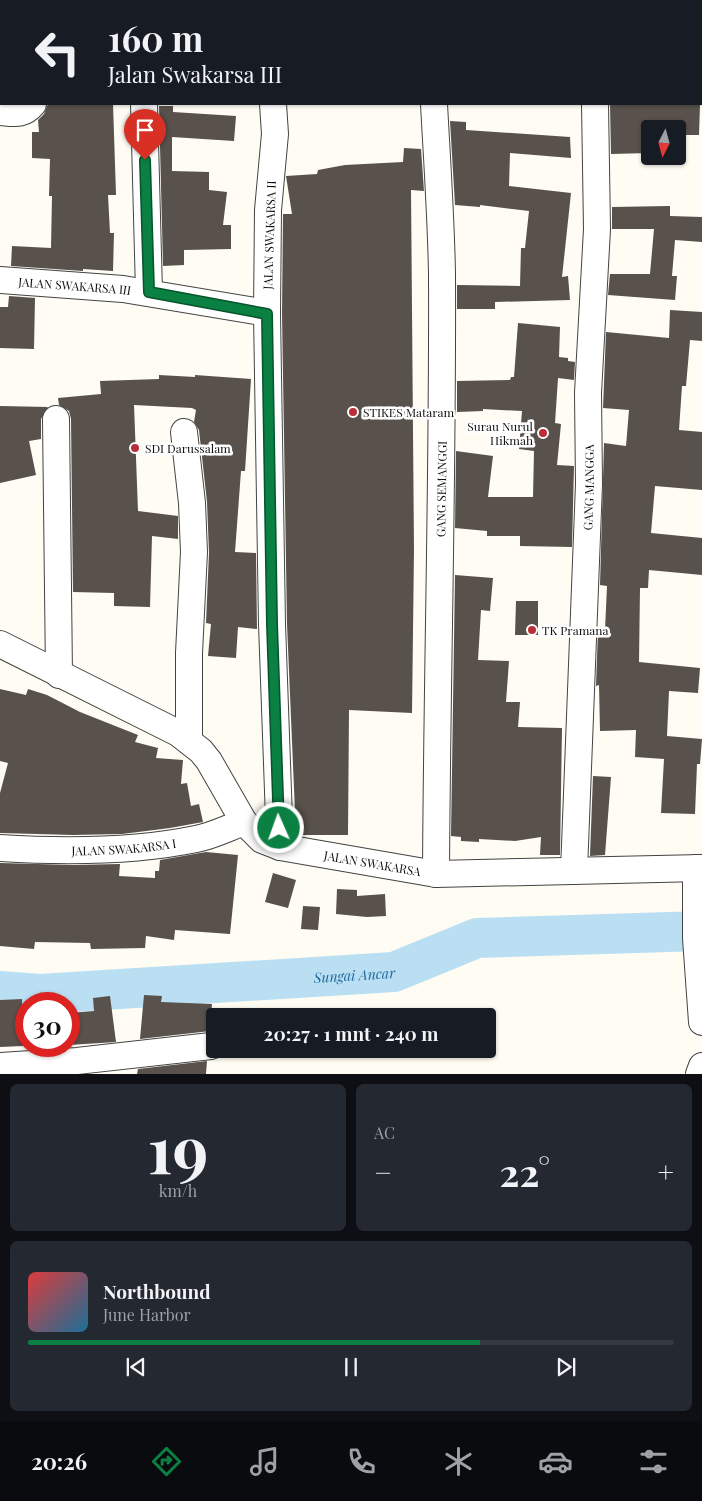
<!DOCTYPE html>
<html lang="id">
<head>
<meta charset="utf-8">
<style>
	:root { --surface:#171b24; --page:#242831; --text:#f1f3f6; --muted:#9ea1a6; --line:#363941; --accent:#0b8043 }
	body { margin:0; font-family:"Playfair Display",serif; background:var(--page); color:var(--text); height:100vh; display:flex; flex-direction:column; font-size:19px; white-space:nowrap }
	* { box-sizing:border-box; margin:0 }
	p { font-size:16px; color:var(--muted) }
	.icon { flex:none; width:28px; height:28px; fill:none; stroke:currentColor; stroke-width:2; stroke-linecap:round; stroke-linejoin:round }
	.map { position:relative; height:1074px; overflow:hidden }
	.panel { display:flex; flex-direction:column; gap:10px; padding:10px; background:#0d0f14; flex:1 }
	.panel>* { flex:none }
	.banner { position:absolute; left:0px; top:0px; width:702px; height:105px; box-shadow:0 1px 4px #0004; background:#171b24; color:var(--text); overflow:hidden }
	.needle { width:32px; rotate:186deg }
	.buttons { position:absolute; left:641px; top:120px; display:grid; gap:10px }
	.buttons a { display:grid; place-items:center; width:45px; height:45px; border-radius:5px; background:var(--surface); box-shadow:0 1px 4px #0004; font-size:25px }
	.speed { position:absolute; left:15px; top:992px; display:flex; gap:10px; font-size:25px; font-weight:700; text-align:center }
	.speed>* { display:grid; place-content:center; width:65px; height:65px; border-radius:50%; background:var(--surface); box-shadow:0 1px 4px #0004; line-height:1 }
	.speed .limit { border:8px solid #d22; background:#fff; color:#111 }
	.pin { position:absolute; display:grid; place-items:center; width:42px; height:42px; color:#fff; margin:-51px -21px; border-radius:50% 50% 50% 0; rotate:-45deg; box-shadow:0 0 5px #0007 }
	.pin .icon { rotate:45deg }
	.me { position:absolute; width:55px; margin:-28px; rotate:358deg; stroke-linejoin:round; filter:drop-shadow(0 0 4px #0008) }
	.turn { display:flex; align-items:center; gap:18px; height:105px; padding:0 25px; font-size:22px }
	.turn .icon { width:65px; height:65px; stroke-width:2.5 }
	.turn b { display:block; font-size:35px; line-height:42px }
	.big { font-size:38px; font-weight:700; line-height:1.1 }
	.panel .tile { flex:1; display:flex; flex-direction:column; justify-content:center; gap:8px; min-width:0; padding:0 18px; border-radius:8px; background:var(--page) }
	.panel .dial { align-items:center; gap:0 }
	.dial b { font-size:65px; line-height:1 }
	.song { display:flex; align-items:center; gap:15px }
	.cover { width:60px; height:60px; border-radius:8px; background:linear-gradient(135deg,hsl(0 70% 55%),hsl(200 70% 35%)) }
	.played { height:5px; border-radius:2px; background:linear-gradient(90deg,var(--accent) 70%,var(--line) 70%) }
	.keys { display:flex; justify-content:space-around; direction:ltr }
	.heat { display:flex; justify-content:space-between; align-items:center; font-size:28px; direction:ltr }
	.panel .tiles { flex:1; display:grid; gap:10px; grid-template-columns:1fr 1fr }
	.tile:last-child { grid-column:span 2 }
	.trip { position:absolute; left:206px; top:1008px; width:290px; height:50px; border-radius:5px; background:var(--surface); box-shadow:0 1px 4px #0004; font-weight:700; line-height:50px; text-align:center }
	.menu { display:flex; height:80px; justify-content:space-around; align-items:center; background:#090b0e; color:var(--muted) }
	.menu .icon { width:35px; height:35px }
	.menu .on { color:var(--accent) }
	.menu b { font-size:22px; color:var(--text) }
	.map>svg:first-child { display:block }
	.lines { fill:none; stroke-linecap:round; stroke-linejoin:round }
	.river { stroke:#badff3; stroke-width:40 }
	.building { fill:#58514c }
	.minor-casing { stroke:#434343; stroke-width:28 }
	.minor { stroke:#fff; stroke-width:26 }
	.route-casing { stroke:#07532c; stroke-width:12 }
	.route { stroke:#0b8043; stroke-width:9 }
	.poi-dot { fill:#b92e38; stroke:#fff; stroke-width:2 }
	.labels { text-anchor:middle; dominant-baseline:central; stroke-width:5; stroke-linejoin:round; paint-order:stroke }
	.street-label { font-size:12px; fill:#101010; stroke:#fff }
	.poi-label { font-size:12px; fill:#101010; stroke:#fff; text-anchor:start }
	.water-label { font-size:14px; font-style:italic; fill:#1f689c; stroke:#fff }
</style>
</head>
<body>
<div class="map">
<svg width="702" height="1074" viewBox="0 0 702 1074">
	<rect width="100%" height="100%" fill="#fefcf3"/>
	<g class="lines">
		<!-- river -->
		<path class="river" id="s1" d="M 0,991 L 40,994 L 394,972 L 477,938 L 702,931"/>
	</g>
	<!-- building -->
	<path class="building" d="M 48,104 L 113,104 L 116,195 L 108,195 L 110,233 L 114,233 L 113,271 L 83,269 L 83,271 L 11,266 L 12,246 L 51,248 L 52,196 L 49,196 L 50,159 L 32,158 L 32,132 L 39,132 L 38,120 L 44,114 Z
		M 610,104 L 700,104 L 699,135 L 678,135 L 678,129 L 650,129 L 650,153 L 611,154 Z
		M 159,106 L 173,106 L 173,112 L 236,116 L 234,141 L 172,137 L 172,171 L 209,172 L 209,190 L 227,192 L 223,225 L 231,225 L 231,249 L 184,250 L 184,265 L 163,266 Z
		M 450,121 L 466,122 L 466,130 L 570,137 L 571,158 L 510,153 L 509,186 L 571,193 L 562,277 L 568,276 L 570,300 L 495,302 L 495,309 L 457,309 L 457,285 L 520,286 L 521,248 L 525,248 L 529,211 L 480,205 L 480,207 L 455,205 Z
		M 404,148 L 421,149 L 424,191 L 411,190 L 414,550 L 412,713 L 349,710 L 348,835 L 296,835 L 287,624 L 282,313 L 283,214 L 292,214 L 286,176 L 317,174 L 318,170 L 345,165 L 403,162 Z
		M 670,206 L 670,216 L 702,217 L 702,242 L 675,240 L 672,276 L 677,276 L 675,300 L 608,295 L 610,274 L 650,274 L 654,229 L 612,229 L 612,207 Z
		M 9,296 L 35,298 L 34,349 L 0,348 L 0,307 L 8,307 Z
		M 670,310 L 702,312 L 702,341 L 690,340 L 686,386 L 682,386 L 679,430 L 702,432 L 702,490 L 655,486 L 651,533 L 702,538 L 702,575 L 649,570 L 648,588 L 640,588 L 639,662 L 700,668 L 698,693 L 669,691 L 667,736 L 702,739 L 700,764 L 697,764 L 695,814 L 661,813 L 664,759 L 635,757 L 636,730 L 600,731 L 599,685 L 596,686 L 598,630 L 605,630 L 607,586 L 600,585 L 604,443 L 626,446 L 629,410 L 603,408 L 606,332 L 669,338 Z
		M 518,323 L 560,327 L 559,357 L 568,358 L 568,361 L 575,362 L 574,380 L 558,378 L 555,423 L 561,424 L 557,465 L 574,466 L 572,547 L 520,546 L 520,536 L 487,536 L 487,531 L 455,528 L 456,451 L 493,456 L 488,497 L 533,497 L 534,451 L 519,449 L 522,411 L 483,409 L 483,411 L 457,412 L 457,381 L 510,380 L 511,377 L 514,377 Z
		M 159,375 L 195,377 L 195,375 L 251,379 L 245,471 L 241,471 L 235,552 L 256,553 L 257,629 L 238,627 L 236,658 L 208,656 L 211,624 L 206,623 L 209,553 L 207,502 L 199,430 L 194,422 L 196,410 L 192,408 L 134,405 L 138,511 L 178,516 L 178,539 L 152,536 L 150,607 L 114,606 L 114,593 L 73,592 L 71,419 L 69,411 L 59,405 L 58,398 L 101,394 L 100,381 L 159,379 Z
		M 0,406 L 48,407 L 41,419 L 41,439 L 29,441 L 36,475 L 0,483 Z
		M 455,575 L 493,578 L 490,611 L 481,610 L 478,660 L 509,661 L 506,702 L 520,702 L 518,727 L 562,728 L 560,855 L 540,855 L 541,837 L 515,841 L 479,839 L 479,842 L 461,841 L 461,837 L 451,836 Z
		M 516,601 L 538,601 L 538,635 L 515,635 Z
		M 0,689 L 26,695 L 28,689 L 47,695 L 80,712 L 138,735 L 135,742 L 158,748 L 156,758 L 183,760 L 181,784 L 187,783 L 191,806 L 199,804 L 203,822 L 170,828 L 122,834 L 73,835 L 0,833 L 0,793 L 8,763 L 0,761 Z
		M 593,776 L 611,777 L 605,855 L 590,856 Z
		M 206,852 L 238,855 L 230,934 L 175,930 L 174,940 L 146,936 L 145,948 L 91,949 L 90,943 L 35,942 L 34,949 L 0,946 L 0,863 L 73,865 L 120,864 L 119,876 L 155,878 L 155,871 L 159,871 L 160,860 Z
		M 273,873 L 296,880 L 288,908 L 265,902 Z
		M 337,889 L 357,890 L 357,896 L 385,894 L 386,916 L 367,917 L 336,914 Z
		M 303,906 L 320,907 L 318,930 L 301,929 Z
		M 144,995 L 162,996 L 161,1002 L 212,1004 L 210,1031 L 140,1039 Z
		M 110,996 L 116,1042 L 69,1045 L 69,1013 L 94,1011 L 93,998 Z
		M 22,999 L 23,1046 L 0,1047 L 0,1000 Z
		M 207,1061 L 206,1074 L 137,1074 L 138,1069 Z"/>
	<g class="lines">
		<defs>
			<g id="minor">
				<path d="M 270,0 L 270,1"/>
				<path d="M 405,0 L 405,1"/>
				<path d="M 42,1 L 42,0"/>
				<path d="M 148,1 L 149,0"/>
				<path d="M 595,1 L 595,0"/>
				<path d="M 144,104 L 149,292"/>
				<path d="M 273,104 L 275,134 L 268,210 L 267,313 L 272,624 L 280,847"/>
				<path d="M 434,104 C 437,160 441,217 442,274 C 443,474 437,674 436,874"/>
				<path d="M 0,112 C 14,113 23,116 33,104"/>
				<path id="s2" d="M 0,280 L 123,289 L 267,313"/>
				<path d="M 56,419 L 59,675"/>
				<path d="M 184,432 L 192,503 L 194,552 L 189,653 L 189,741"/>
				<path id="s3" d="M 0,644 L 178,733 L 201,751 L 209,761 L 244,822 L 262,840 L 280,847 L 436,874 L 702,868"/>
				<path id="s4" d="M 0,848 C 64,852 133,852 196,839 C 212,836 228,828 244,822"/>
				<path d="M 696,868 L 696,938 L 702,1022"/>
				<path id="s5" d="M 574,871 L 589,484 L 588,393 L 597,229 L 595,104"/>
				<path d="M 0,1066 L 77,1061 L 211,1046"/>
				<path d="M 699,1074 L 702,1066"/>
			</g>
		</defs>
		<!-- minor casing -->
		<use href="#minor" class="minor-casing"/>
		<!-- minor -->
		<use href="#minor" class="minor"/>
	</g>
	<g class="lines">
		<defs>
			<path id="route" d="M 145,160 L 149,292 L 267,314 L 272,624 L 279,828"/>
		</defs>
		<!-- route casing -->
		<use href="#route" class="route-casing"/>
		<!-- route -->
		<use href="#route" class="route"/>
	</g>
	<!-- markers -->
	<g class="poi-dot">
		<circle cx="353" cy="412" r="5"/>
		<circle cx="543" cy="433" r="5"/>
		<circle cx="135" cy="448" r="5"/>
		<circle cx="532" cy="630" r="5"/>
	</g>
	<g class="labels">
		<!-- street labels -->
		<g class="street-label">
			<text transform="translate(269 235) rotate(-88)">JALAN SWAKARSA II</text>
			<text stroke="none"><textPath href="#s2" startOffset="75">JALAN SWAKARSA III</textPath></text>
			<text stroke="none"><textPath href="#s5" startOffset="384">GANG MANGGA</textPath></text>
			<text transform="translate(441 489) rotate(-89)">GANG SEMANGGI</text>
			<text stroke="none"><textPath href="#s4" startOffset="124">JALAN SWAKARSA I</textPath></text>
			<text stroke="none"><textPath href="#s3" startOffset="450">JALAN SWAKARSA</textPath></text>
		</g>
		<!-- poi labels -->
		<g class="poi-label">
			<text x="363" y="412">STIKES Mataram</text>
			<text x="533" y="426" text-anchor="end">Surau Nurul<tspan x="533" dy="14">Hikmah</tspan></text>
			<text x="145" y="448">SDI Darussalam</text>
			<text x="542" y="630">TK Pramana</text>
		</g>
		<!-- water labels -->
		<g class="water-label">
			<text stroke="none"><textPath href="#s1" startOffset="355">Sungai Ancar</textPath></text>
		</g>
	</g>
</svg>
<div class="buttons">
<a><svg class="needle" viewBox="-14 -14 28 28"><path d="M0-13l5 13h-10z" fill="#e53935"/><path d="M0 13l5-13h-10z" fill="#9ea1a6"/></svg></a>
</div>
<div class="speed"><div class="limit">30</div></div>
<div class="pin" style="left:145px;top:160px;background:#d93025"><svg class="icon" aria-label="arrive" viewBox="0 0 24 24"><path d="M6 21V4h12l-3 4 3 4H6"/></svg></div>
<svg class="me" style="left:279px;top:828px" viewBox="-20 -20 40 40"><circle r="17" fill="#0b8043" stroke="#fff" stroke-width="3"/><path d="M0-11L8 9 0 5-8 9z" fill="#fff"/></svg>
<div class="trip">20:27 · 1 mnt · 240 m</div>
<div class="banner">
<div class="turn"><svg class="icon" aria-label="left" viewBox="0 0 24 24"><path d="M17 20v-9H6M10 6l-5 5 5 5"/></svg><div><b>160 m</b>Jalan Swakarsa III</div></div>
</div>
</div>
<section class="panel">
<div class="tiles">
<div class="tile dial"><b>19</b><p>km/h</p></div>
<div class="tile"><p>AC</p>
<div class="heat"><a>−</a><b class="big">22°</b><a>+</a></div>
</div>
<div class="tile">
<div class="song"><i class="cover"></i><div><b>Northbound</b><p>June Harbor</p></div></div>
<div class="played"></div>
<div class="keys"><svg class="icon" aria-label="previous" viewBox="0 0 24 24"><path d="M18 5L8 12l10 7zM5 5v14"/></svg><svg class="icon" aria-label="pause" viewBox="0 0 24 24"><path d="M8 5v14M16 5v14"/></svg><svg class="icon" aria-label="next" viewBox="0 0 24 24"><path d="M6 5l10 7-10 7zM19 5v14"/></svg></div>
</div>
</div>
</section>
<nav class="menu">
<b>20:26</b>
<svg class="icon on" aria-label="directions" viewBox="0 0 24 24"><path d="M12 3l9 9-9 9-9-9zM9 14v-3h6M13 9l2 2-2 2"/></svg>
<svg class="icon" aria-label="music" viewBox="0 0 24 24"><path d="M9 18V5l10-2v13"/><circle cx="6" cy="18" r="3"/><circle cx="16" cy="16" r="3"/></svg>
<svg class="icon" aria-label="phone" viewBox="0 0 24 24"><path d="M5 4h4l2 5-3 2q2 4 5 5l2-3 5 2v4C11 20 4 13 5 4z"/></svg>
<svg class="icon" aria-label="climate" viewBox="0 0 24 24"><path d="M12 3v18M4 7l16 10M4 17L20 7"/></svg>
<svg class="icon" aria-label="car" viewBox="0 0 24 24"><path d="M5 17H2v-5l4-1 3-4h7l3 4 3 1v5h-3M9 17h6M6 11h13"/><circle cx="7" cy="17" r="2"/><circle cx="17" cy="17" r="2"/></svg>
<svg class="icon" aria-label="filters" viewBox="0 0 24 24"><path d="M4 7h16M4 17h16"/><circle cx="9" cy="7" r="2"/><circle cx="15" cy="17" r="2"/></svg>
</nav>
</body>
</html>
